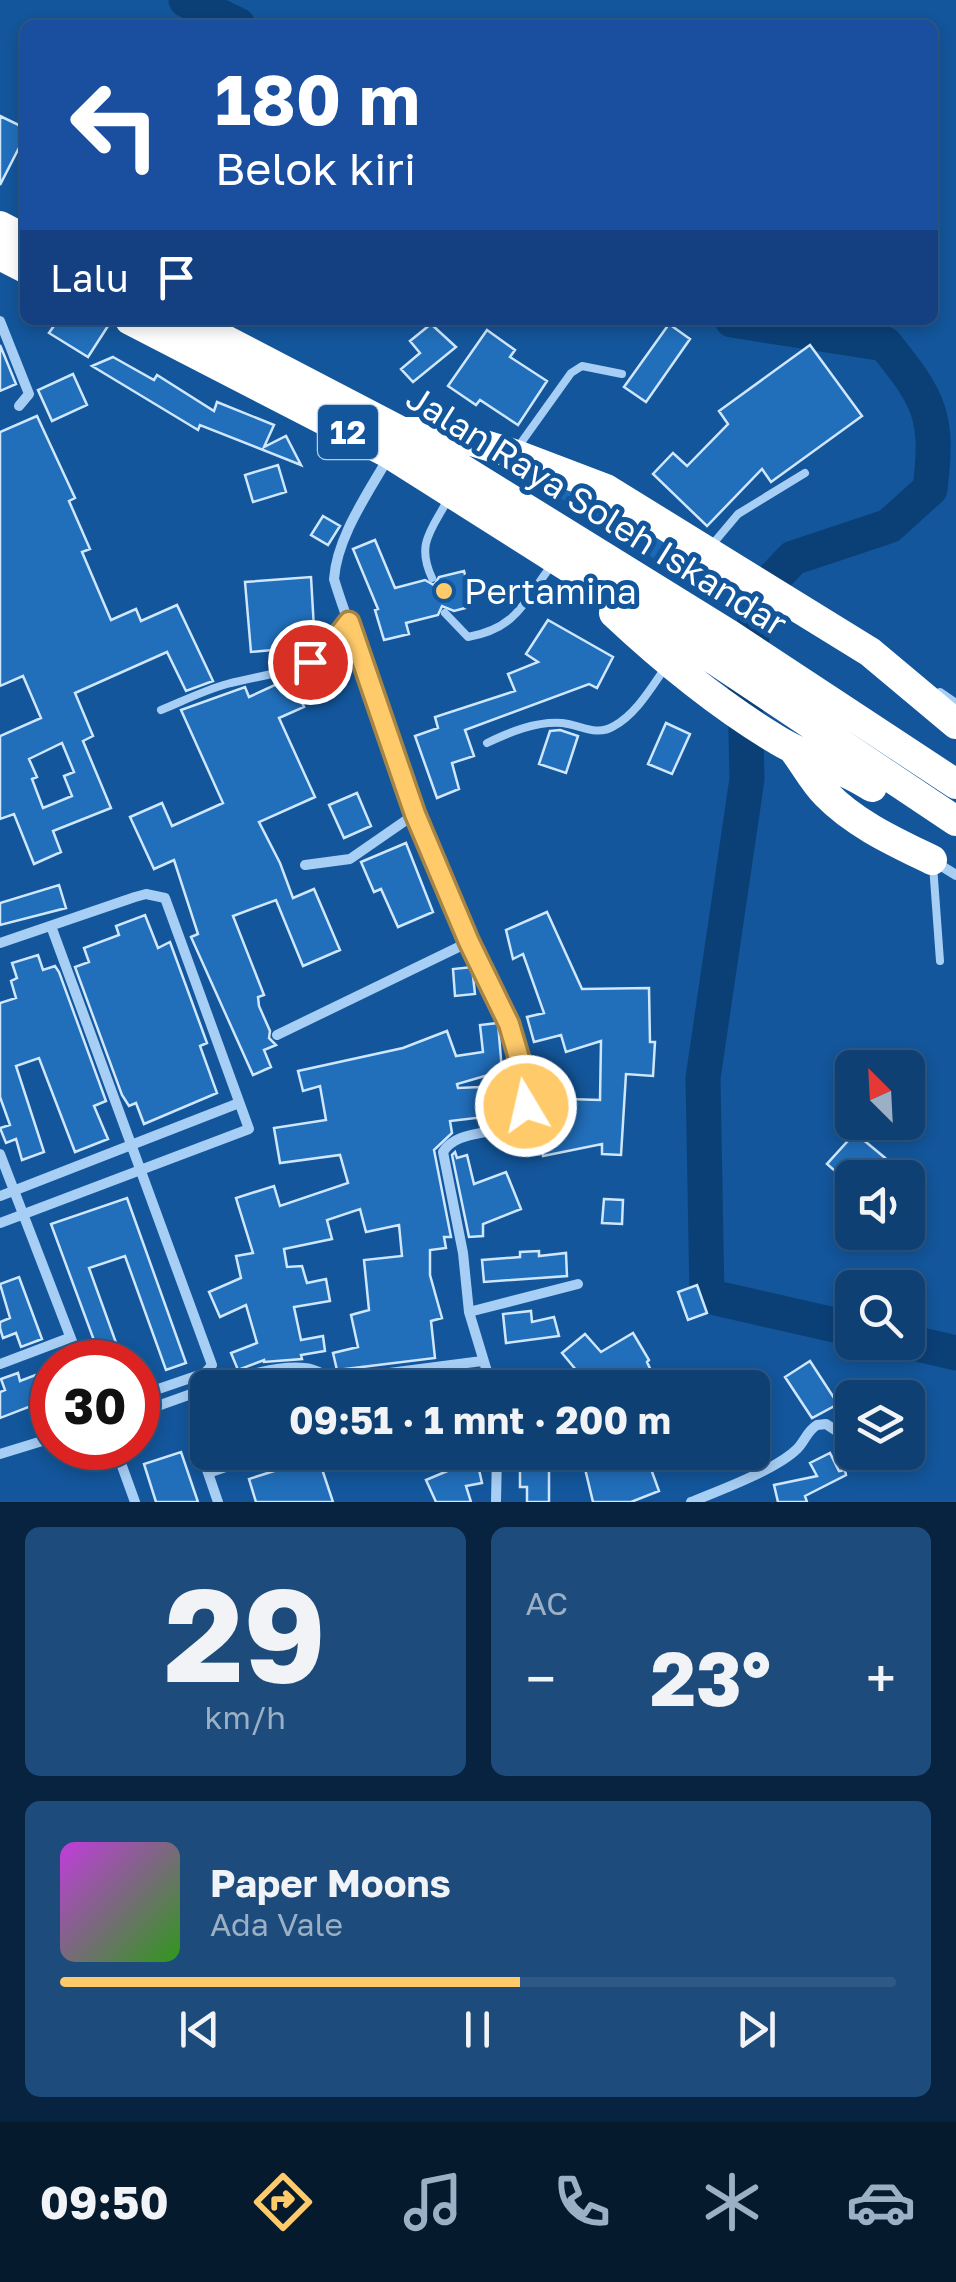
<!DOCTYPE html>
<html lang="id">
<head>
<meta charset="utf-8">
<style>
	:root { --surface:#0e4074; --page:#1c4b7c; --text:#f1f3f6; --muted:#9bafc5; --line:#2e5986; --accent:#ffcb6a }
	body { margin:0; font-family:"Golos Text",sans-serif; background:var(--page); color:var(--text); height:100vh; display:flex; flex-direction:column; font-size:38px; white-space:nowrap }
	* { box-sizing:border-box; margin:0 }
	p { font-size:32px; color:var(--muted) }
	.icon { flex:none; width:55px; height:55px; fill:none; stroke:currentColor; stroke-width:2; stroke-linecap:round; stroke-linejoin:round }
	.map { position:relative; height:1502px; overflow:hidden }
	.side { display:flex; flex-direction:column; gap:25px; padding:25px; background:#082340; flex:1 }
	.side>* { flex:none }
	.guide { position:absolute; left:20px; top:20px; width:918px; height:305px; border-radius:15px; box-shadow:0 5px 15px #0003,0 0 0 2px var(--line); background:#1a4fa0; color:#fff; overflow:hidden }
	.needle { width:65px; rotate:336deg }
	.controls { position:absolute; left:835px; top:1050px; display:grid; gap:20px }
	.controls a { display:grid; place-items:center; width:90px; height:90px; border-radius:15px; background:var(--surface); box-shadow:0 5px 15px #0003,0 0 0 2px var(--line); font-size:50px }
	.speed { position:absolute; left:30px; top:1340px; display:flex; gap:20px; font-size:50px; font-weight:700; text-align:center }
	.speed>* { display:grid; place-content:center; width:130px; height:130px; border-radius:50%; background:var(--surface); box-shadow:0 5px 15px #0003,0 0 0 2px var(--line); line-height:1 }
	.speed .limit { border:15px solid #d22; background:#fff; color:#111 }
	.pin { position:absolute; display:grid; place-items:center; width:85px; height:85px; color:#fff; margin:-42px; border:5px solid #fff; border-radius:50%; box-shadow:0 2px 10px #0007 }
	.me { position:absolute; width:110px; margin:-55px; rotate:351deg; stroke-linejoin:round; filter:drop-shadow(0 0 8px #0008) }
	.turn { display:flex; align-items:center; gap:35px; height:210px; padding:0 30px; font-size:45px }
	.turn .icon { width:130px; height:130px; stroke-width:2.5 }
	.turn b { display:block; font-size:70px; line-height:85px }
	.then { display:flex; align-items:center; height:95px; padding:0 30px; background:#0003; gap:20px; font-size:38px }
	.big { font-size:75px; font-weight:700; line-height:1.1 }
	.side .card { flex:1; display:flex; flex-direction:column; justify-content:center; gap:15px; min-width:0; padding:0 35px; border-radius:15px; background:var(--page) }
	.side .dial { align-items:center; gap:0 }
	.dial b { font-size:130px; line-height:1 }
	.song { display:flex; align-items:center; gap:30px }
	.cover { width:120px; height:120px; border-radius:15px; background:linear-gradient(135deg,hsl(290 70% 55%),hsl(110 70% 35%)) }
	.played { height:10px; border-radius:5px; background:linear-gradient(90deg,var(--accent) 55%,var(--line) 55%) }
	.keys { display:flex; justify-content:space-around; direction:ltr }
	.heat { display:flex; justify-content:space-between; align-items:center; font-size:55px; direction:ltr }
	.side .tiles { flex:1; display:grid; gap:25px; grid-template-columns:1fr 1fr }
	.card:last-child { grid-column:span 2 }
	.trip { position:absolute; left:190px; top:1370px; width:580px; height:100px; border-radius:15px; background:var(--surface); box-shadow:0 5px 15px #0003,0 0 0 2px var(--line); font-weight:700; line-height:100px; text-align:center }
	.menu { display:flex; height:160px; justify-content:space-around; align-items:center; background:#061a2e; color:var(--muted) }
	.menu .icon { width:70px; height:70px }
	.menu .active { color:var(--accent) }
	.menu b { font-size:45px; color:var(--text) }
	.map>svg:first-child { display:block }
	.green { fill:#1a69b5 }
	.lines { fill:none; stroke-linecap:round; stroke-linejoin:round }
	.river { stroke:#0b4077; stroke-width:35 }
	.building { fill:#216eba; stroke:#cfe7fd; stroke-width:2.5; fill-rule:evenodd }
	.lane { stroke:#a7cef4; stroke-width:8 }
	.street { stroke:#a7cef4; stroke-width:10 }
	.highway { stroke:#fff; stroke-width:30 }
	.route-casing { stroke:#a68445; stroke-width:25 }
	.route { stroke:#ffcb6a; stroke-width:18 }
	.poi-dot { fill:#ffcb6a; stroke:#13569b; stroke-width:4 }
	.labels { text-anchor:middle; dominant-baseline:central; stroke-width:10; stroke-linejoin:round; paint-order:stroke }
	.shield { fill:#13569b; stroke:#b8cce1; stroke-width:2.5 }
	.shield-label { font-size:32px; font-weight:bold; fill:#fff }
	.street-label { font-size:35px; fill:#fff; stroke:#13569b }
	.poi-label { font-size:35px; fill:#fff; stroke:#13569b; text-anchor:start }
</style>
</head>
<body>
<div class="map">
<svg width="956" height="1502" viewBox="0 0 956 1502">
	<rect width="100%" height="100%" fill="#13569b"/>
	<!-- green -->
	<path class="green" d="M 541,477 L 607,508 L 736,576 L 732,584 L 738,605 L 734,610 L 537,483 Z"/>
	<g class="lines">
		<!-- river -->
		<path class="river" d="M 186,0 L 238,25
			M 732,320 L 885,344 C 930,400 939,416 930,489 L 889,526 L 793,558 L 774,578 L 754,625 L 745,690 L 747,779 L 703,1078 L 707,1296 L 852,1329
			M 908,1342 L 956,1353"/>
	</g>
	<!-- building -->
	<path class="building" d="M 0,116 L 25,128 L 25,136 L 0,185 Z
		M 58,320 L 97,320 L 108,326 L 88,357 L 49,333 Z
		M 431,324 L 456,347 L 413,382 L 401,369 L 420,353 L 410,341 Z
		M 669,324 L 690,339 L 646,402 L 624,387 Z
		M 487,330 L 515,350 L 510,357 L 547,381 L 518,425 L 480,400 L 476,405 L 448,386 Z
		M 0,345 L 16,384 L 0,391 Z
		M 810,345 L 862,416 L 771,482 L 762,469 L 707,526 L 653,474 L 673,453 L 687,466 L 728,424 L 719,411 Z
		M 113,357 L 154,380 L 157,375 L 214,411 L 217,402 L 274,425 L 264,447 L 286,436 L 301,465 L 200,425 L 198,430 L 92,366 Z
		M 73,374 L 87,405 L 52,421 L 38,390 Z
		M 37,416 L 75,498 L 69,501 L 90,549 L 82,552 L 111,620 L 136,609 L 141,621 L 177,605 L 213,681 L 186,691 L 167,652 L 75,693 L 93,736 L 83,741 L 111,808 L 53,831 L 61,852 L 34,864 L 14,814 L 0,819 L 0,736 L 41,718 L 23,676 L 0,686 L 0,432 ZM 62,743 L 74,772 L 64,776 L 72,796 L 43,808 L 32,779 L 37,777 L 29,759 Z
		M 278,465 L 286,492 L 253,502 L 245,475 Z
		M 323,516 L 340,526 L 328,545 L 311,535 Z
		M 375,540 L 395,588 L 425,580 L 434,585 L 439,577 L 464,571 L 473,606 L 454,611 L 442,606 L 438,615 L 406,623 L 409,634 L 384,640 L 375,610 L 378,609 L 353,549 Z
		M 311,577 L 315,646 L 251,652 L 245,582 Z
		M 548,620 L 613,657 L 597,688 L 589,684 L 465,730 L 474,756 L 452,763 L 459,789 L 437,798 L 415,736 L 438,728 L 435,717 L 515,691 L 508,674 L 538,662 L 526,654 Z
		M 290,678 L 304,707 L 279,718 L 315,797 L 259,822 L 280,863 L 293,898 L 314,889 L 340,950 L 303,966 L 276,900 L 233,916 L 264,995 L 258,997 L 259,1006 L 270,1031 L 269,1038 L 276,1045 L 264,1050 L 271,1067 L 253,1075 L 191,937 L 198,934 L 174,860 L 154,869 L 130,817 L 162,803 L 172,826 L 223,803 L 181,710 L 245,687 L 249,697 Z
		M 666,723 L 690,734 L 672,774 L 648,764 Z
		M 560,730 L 578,736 L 566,773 L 539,764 L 550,731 Z
		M 357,793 L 371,826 L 344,838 L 329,805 Z
		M 406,843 L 433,912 L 398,927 L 381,889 L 374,892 L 361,862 Z
		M 59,885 L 66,908 L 0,925 L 0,903 Z
		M 547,912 L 582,989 L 649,988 L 650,1042 L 655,1042 L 653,1076 L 626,1074 L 621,1155 L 602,1154 L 602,1144 L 543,1156 L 536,1121 L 547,1119 L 546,1084 L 568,1083 L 568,1099 L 600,1100 L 601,1041 L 566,1052 L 561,1035 L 534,1042 L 527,1017 L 544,1013 L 523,954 L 513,959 L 506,930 Z
		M 145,915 L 158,948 L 170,942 L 207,1043 L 200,1046 L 217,1093 L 144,1124 L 136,1103 L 129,1106 L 122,1095 L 75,967 L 89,962 L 84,948 L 119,935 L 116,926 Z
		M 38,955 L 43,970 L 55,966 L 59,972 L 106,1101 L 94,1106 L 108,1139 L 75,1152 L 39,1058 L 16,1066 L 44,1152 L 22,1160 L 16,1139 L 6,1143 L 0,1128 L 10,1125 L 0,1097 L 0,1003 L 16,998 L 11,981 L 17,978 L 12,963 Z
		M 472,967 L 475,994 L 455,996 L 453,969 Z
		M 498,1023 L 502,1071 L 457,1084 L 458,1088 L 504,1086 L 509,1114 L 450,1121 L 452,1133 L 434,1150 L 451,1237 L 444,1237 L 446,1248 L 430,1250 L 430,1275 L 442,1318 L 431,1321 L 435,1358 L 337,1370 L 333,1353 L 358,1347 L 351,1315 L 369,1310 L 364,1260 L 402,1256 L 399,1225 L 366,1232 L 360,1209 L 327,1220 L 332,1239 L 284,1249 L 287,1267 L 302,1266 L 307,1283 L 326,1279 L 330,1301 L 294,1307 L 301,1340 L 323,1336 L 325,1351 L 301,1355 L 302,1359 L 264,1362 L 264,1360 L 238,1370 L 231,1353 L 257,1343 L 246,1305 L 220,1317 L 209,1292 L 241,1278 L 236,1256 L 253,1253 L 236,1198 L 274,1186 L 280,1206 L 348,1183 L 340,1155 L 280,1163 L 274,1128 L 326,1120 L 320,1086 L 303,1091 L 298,1071 L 403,1048 L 447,1031 L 456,1056 L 483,1052 L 480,1025 Z
		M 855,1133 L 884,1157 L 907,1178 L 852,1178 L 852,1186 L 827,1164 Z
		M 455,1152 L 457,1158 L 467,1155 L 474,1184 L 506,1172 L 521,1209 L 483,1224 L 483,1236 L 469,1237 L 452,1155 Z
		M 127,1198 L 186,1363 L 166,1370 L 125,1256 L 89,1268 L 123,1362 L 102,1362 L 51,1224 Z
		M 604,1199 L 623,1200 L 622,1224 L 602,1223 Z
		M 539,1251 L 539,1256 L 566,1253 L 567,1276 L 484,1282 L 482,1260 L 520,1257 L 520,1252 Z
		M 19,1277 L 42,1339 L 21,1347 L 16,1333 L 3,1338 L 0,1328 L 0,1322 L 10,1318 L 0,1284 Z
		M 697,1285 L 707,1313 L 688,1320 L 678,1292 Z
		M 531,1311 L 532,1322 L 554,1317 L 559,1336 L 506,1343 L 503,1314 Z
		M 633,1333 L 649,1360 L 647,1362 L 659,1388 L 635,1388 L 632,1382 L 620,1388 L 591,1388 L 562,1353 L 585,1334 L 601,1352 Z
		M 810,1361 L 838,1404 L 812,1418 L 785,1377 Z
		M 18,1373 L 20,1381 L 38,1374 L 40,1379 L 52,1375 L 52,1398 L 0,1418 L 0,1392 L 5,1390 L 1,1379 Z
		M 293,1376 L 307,1377 L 309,1388 L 271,1388 L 269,1379 Z
		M 436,1376 L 437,1388 L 346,1388 Z
		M 181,1452 L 198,1502 L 156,1502 L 144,1464 Z
		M 453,1452 L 475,1452 L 482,1483 L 466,1486 L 471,1502 L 436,1502 L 426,1480 L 457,1467 Z
		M 581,1452 L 692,1452 L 692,1454 L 651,1469 L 659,1491 L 631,1502 L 593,1502 Z
		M 830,1453 L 839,1471 L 845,1470 L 846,1475 L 805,1496 L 807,1502 L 778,1502 L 774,1485 L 817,1476 L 810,1463 Z
		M 318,1457 L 333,1502 L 256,1502 L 249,1479 Z
		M 520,1465 L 549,1466 L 549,1502 L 527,1502 L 527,1487 L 520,1487 Z"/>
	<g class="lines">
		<!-- lane -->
		<path class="lane" d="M 518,447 L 571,373 L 582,366 L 622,374
			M 711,546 L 738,514 L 805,473
			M 432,578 C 416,544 431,531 447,501
			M 445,613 L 468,637 C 517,628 523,603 551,566
			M 294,670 L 316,681 L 343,667 L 344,657 L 335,640
			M 161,710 C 183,701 205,690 227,684 C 286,669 309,675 349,622
			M 487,743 C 510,732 536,721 562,723 C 581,725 596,737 614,726 C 636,714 651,688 665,668
			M 933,865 L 940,961"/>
		<!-- street -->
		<path class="street" d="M 0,321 L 29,394 L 19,406
			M 388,458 C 367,495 337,537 334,579 C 344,613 358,646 369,680 C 385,726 398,772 416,817 C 433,859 450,902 470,943 C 487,980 537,1068 525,1107 C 515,1142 461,1123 443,1152 L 463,1253 L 469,1312 L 492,1388
			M 940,693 L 956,704
			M 935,862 L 956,875
			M 305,865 L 350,859 L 415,814
			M 51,926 L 212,1365 L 205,1373 L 138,1396
			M 0,943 L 135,897 L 146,894 L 165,898 L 249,1129 L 0,1223
			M 277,1035 L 469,942
			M 0,1154 L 80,1362
			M 0,1196 L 239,1103
			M 469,1312 L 578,1284
			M 0,1364 L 69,1338
			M 210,1388 C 239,1378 274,1365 305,1368 C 319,1369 327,1379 343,1379 L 482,1361
			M 138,1413 L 208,1388
			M 193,1429 L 218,1502
			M 0,1454 L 52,1438
			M 118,1455 L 135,1502
			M 208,1473 L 270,1452
			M 496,1502 L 497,1452
			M 691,1502 C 719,1491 777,1469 797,1449 C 805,1441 807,1431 817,1425 L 826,1424 L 852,1441"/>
		<!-- highway -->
		<path class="highway" d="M 0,226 L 25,239
			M 0,255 L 25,268
			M 130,320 L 390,454 L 712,658 L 956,821
			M 187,320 L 402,432 L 730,635 L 956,784
			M 405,432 L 442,432 L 514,454 L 606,489 L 870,652 L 956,724
			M 614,613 C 664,660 715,702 774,738 C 805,758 840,766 872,787
			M 793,749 C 804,763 813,781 826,794 C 855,824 895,842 932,860"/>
	</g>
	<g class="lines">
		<defs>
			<path id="route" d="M 310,662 L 335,640 L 349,622 L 415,814 L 469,942 L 509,1024 L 526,1082 L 526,1106"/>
		</defs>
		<!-- route casing -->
		<use href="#route" class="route-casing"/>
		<!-- route -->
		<use href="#route" class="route"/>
	</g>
	<!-- markers -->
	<circle class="poi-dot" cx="444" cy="591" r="10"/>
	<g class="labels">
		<!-- shield labels -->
		<rect class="shield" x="318" y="405" width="60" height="54" rx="8"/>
		<g class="shield-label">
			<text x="348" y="432">12</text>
		</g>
		<!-- street labels -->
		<g class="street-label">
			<text transform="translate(597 510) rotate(32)">Jalan Raya Soleh Iskandar</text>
		</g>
		<!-- poi labels -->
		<g class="poi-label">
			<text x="464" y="591">Pertamina</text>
		</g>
	</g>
</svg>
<div class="controls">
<a><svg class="needle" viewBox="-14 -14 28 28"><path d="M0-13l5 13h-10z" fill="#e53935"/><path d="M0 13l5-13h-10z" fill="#9bafc5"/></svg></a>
<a><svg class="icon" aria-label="sound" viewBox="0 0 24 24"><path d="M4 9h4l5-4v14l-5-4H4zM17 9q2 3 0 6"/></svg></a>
<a><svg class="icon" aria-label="search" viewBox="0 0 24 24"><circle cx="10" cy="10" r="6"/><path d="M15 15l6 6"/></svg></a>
<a><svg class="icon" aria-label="layers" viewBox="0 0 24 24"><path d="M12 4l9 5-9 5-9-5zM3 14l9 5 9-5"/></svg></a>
</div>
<div class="speed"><div class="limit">30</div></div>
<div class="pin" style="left:310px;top:662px;background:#d93025"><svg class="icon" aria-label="arrive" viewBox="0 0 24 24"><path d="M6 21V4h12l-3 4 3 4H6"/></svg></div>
<svg class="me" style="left:526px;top:1106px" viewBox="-20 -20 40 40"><circle r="17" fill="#ffcb6a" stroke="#fff" stroke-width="3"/><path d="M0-11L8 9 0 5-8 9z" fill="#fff"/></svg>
<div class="trip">09:51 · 1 mnt · 200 m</div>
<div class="guide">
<div class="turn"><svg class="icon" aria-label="left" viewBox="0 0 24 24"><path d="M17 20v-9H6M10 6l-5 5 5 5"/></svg><div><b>180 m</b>Belok kiri</div></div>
<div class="then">Lalu<svg class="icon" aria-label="arrive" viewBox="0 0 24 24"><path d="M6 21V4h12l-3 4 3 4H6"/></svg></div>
</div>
</div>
<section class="side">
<div class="tiles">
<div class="card dial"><b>29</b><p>km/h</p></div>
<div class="card"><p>AC</p>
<div class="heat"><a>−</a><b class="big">23°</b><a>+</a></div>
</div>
<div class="card">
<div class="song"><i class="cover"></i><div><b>Paper Moons</b><p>Ada Vale</p></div></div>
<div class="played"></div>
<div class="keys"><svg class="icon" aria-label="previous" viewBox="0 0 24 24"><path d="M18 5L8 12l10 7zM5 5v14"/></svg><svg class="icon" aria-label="pause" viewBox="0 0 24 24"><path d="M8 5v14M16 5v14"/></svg><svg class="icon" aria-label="next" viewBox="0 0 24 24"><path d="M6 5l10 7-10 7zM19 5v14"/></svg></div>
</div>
</div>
</section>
<nav class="menu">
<b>09:50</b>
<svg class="icon active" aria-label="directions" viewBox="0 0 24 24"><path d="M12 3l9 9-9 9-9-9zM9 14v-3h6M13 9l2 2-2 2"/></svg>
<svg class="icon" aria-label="music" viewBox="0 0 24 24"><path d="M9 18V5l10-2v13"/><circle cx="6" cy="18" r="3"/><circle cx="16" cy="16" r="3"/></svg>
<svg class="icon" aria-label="phone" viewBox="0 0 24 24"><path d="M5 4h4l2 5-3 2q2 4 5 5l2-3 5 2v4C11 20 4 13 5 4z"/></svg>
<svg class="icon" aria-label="climate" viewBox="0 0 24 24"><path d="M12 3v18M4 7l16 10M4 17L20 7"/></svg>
<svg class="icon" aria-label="car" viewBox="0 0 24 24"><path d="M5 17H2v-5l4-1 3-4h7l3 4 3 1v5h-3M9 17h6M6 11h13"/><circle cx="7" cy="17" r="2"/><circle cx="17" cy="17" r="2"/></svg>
</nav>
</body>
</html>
